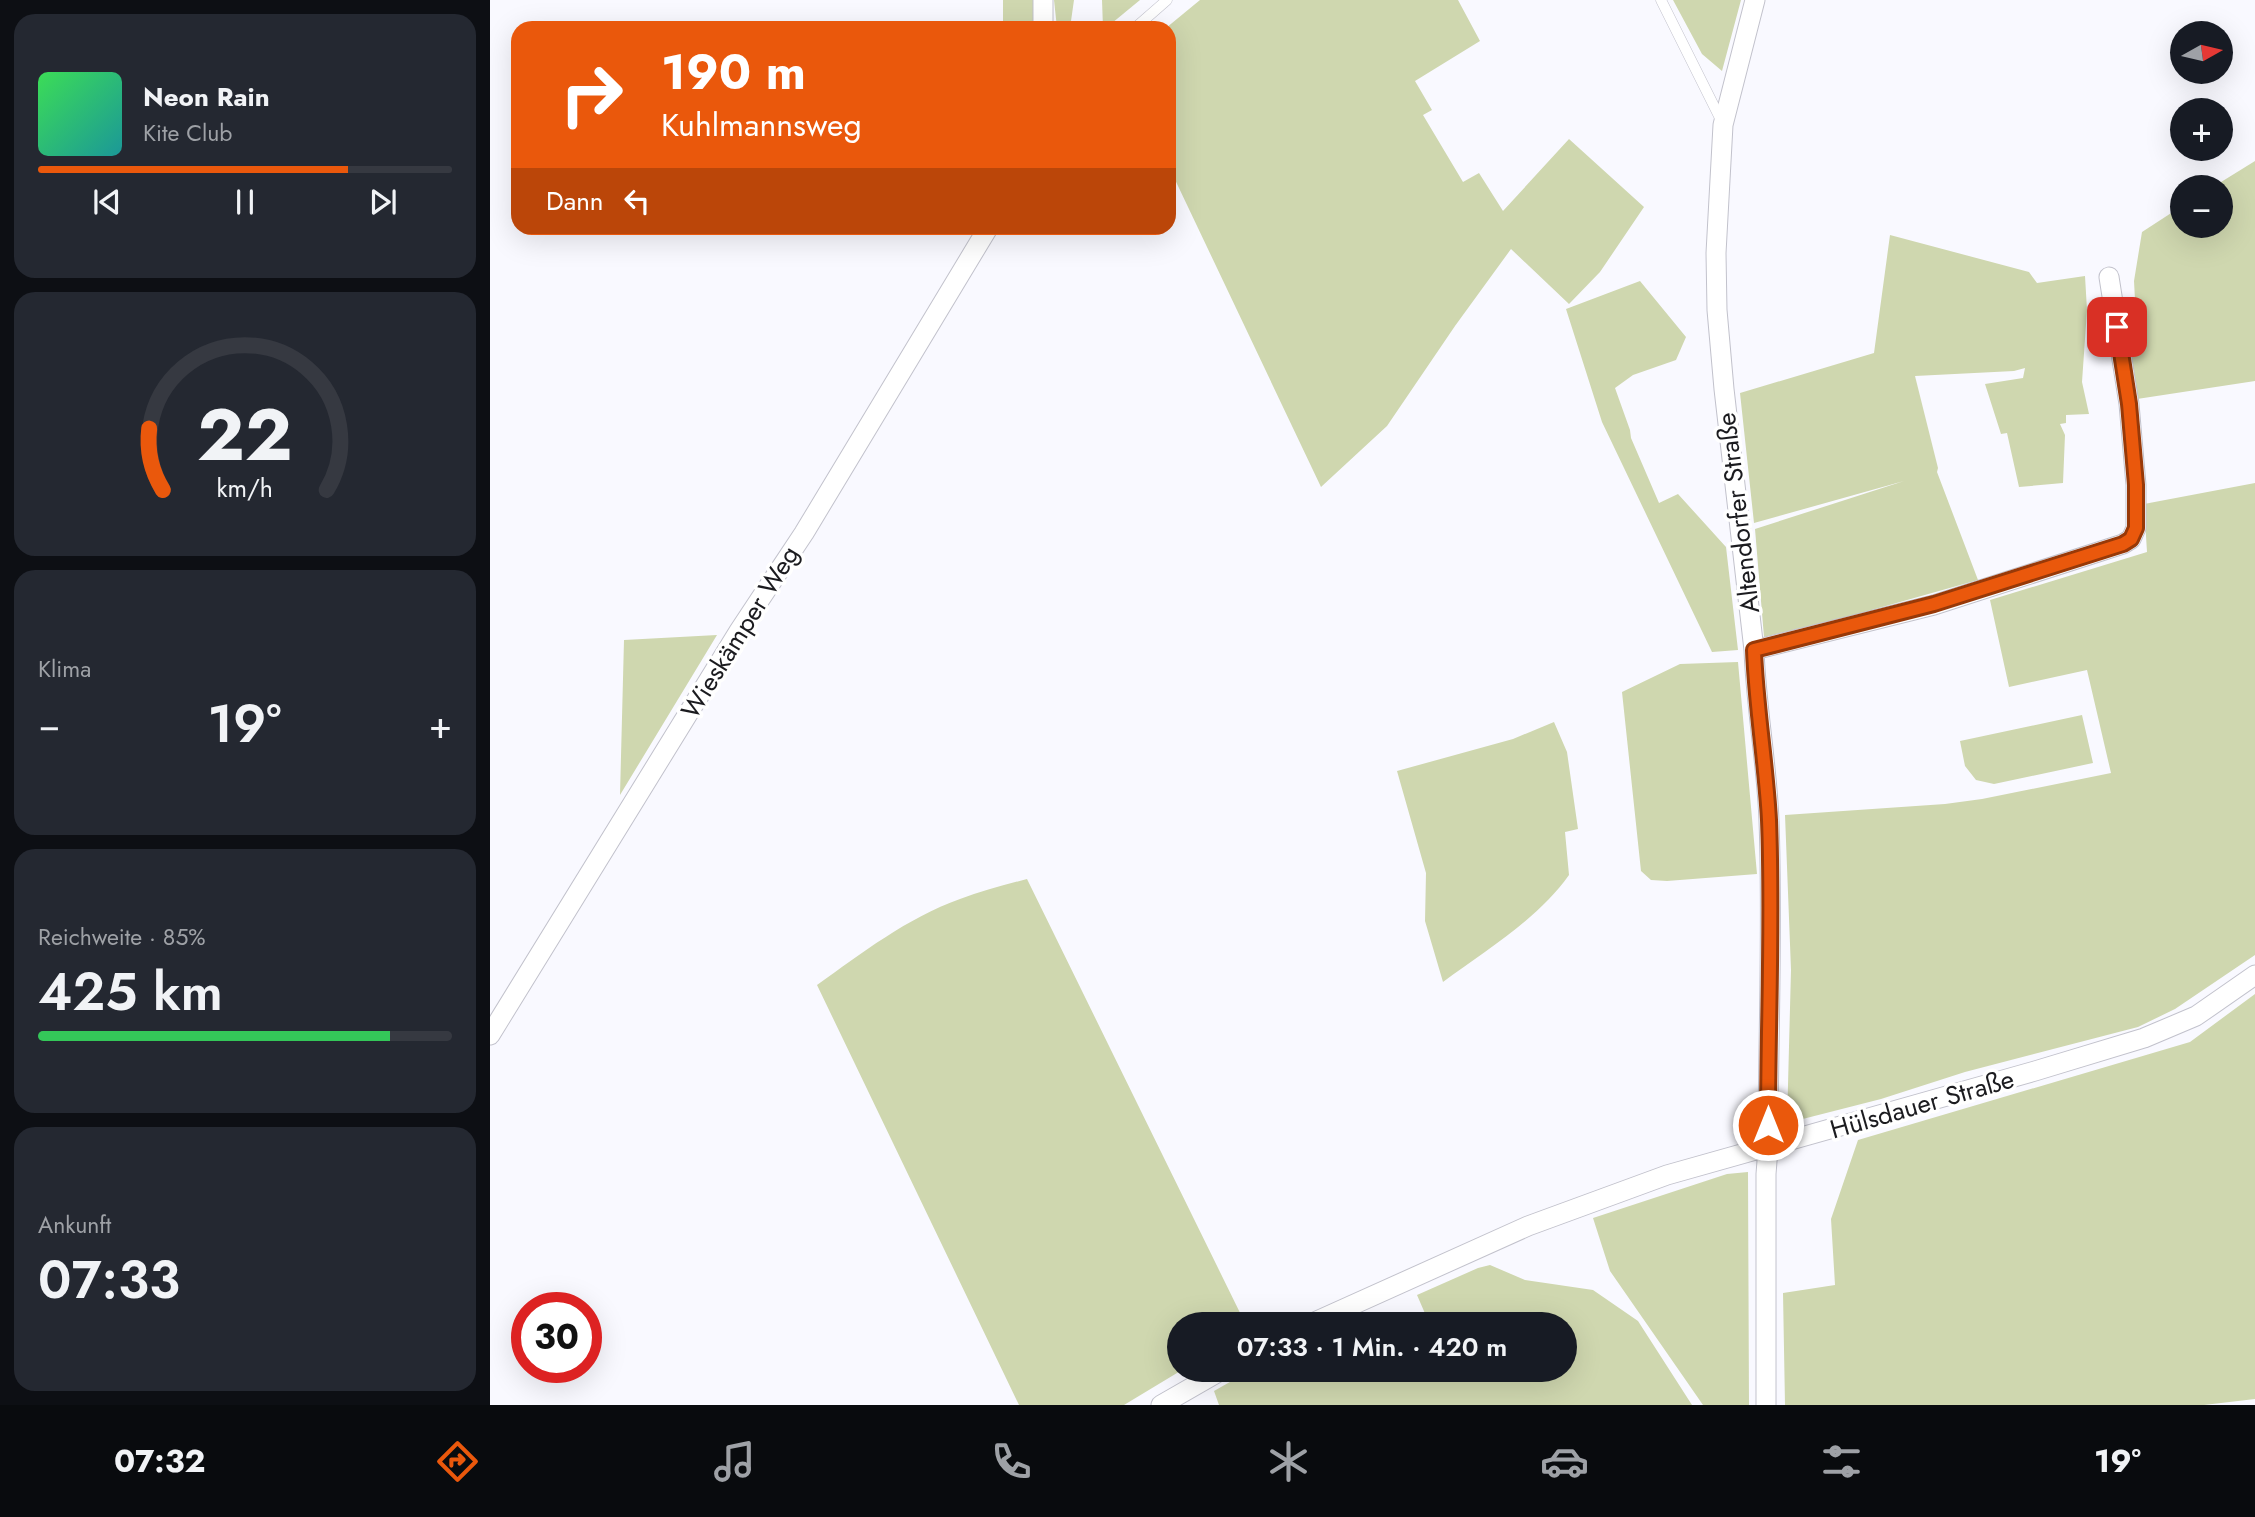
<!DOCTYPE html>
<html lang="de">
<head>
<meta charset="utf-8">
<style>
	:root { --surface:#171b24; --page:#242831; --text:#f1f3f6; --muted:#9ea1a6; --line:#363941; --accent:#ea580c }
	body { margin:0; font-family:Jost,sans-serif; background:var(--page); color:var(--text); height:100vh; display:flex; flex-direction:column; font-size:26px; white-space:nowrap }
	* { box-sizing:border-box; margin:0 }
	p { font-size:23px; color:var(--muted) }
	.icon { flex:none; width:38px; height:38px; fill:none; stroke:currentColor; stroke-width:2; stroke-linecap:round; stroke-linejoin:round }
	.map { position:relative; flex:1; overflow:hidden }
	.details { display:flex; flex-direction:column; gap:14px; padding:14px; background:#0d0f14; width:490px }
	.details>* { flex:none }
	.top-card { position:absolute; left:21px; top:21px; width:665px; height:214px; border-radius:21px; box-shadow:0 7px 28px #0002; background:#ea580c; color:#fff; overflow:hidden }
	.needle { width:46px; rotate:82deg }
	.controls { position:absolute; left:1680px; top:21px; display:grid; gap:14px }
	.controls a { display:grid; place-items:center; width:63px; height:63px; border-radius:50%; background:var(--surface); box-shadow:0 7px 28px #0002; font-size:35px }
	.speed { position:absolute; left:21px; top:1292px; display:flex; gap:14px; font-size:35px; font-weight:700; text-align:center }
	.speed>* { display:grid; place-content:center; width:91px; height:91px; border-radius:50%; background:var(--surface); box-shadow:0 7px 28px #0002; line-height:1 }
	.speed .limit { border:10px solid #d22; background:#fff; color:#111 }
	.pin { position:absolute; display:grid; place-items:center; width:60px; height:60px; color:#fff; margin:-30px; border-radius:14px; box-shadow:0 4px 10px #0006 }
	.me { position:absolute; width:77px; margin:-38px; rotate:0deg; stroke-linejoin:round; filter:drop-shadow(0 0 5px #0008) }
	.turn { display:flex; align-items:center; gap:24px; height:147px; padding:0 35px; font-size:32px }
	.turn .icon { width:91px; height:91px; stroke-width:2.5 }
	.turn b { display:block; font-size:49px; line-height:60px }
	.then { display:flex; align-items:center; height:66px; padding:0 35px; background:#0003; gap:14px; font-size:26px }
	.big { font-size:52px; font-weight:600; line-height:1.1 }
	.details .card { flex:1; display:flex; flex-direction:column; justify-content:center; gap:10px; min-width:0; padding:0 24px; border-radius:21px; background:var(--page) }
	.details .dial { align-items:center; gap:0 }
	.dial svg { height:182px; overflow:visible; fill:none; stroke:var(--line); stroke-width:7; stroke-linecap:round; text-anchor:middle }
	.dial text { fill:var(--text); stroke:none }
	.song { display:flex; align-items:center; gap:21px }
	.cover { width:84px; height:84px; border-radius:10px; background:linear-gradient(135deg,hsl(130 70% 55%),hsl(180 70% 35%)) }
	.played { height:7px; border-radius:4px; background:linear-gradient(90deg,var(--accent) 75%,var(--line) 75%) }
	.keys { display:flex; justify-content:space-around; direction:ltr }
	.heat { display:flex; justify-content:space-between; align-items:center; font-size:38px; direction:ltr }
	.charge { height:10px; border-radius:5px; background:linear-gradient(90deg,#34c759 85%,var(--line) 0) }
	.trip { position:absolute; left:677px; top:1312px; width:410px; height:70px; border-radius:35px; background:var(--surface); box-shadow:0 7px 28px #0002; font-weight:600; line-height:70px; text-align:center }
	.menu { display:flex; height:112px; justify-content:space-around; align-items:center; background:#090b0e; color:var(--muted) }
	.menu .icon { width:49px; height:49px }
	.menu .current { color:var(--accent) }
	.menu b { font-size:32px; color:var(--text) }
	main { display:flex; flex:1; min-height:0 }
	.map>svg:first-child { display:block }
	.green { fill:#cfd7af }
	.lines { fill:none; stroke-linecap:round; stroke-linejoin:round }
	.lane-casing { stroke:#c2c2cc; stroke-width:11 }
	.street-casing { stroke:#c2c2cc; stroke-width:21 }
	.lane { stroke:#fff; stroke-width:10 }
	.street { stroke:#fff; stroke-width:19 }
	.route-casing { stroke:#983908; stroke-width:18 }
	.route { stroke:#ea580c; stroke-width:12 }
	.labels { text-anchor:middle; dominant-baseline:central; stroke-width:7; stroke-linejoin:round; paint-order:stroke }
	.street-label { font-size:26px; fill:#1b1b1f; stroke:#fff }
</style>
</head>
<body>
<main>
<section class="details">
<div class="card">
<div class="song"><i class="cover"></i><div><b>Neon Rain</b><p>Kite Club</p></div></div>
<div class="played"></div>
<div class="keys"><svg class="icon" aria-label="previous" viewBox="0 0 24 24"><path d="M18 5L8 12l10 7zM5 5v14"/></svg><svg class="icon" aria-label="pause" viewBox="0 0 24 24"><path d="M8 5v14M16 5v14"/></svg><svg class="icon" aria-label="next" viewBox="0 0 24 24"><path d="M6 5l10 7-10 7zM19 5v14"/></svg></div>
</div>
<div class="card dial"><svg viewBox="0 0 100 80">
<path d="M14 69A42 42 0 1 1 86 69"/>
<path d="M14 69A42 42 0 0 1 8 42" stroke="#ea580c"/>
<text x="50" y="56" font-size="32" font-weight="700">22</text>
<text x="50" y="72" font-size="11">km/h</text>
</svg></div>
<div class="card"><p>Klima</p>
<div class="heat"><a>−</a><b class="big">19°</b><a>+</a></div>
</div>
<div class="card"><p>Reichweite · 85%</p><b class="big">425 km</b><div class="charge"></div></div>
<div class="card"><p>Ankunft</p><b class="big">07:33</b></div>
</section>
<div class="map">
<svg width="1765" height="1405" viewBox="0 0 1765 1405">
	<rect width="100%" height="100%" fill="#f9f9ff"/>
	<!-- green -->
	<path class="green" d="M 513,0 L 547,0 L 545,28 L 513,28 Z
		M 564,0 L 584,0 L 580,28 L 567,28 Z
		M 612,0 L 650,0 L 616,28 L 613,28 Z
		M 710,0 L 968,0 L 990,41 L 925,81 L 942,110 L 933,115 L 973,182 L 989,173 L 1013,211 L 1079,139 L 1154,207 L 1110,272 L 1079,304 L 1021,249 L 965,326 L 897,426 L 831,487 L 679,167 L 679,28 L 676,28 Z
		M 1183,0 L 1251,0 L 1232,71 L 1212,54 Z
		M 1765,161 L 1765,381 L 1647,399 L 1641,354 L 1647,338 L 1644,281 L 1652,232 L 1692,206 L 1692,226 L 1731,226 L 1731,187 L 1723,187 Z
		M 1400,235 L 1539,272 L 1547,283 L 1595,276 L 1597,310 L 1592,382 L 1599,414 L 1576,415 L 1576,423 L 1570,424 L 1575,435 L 1573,483 L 1529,487 L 1517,433 L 1511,434 L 1495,384 L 1533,378 L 1535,368 L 1524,371 L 1425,376 L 1448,468 L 1447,472 L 1488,580 L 1371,613 L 1274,637 L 1265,529 L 1414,481 L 1264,523 L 1250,393 L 1384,353 Z
		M 1150,281 L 1196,337 L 1186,360 L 1143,375 L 1125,388 L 1140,430 L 1141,438 L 1169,503 L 1188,494 L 1236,547 L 1248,650 L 1222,652 L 1112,422 L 1076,309 Z
		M 1765,483 L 1765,955 L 1685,1009 L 1648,1027 L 1475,1072 L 1391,1099 L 1297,1123 L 1301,970 L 1295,815 L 1455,804 L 1492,799 L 1621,773 L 1597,670 L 1519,687 L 1500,600 L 1657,552 L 1654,504 Z
		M 227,635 L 130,795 L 134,640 Z
		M 1248,662 L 1267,874 L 1177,881 L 1161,880 L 1151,871 L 1132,692 L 1190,664 Z
		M 1592,715 L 1603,763 L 1504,784 L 1486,780 L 1475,766 L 1470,741 Z
		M 1064,722 L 1077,752 L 1088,829 L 1075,832 L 1079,875 C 1048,919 996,950 953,982 L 935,921 L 936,873 L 907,771 L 1023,739 Z
		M 537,879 L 756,1325 L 690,1325 L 690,1370 L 692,1370 L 634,1405 L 529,1405 L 327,985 C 372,953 417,918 470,899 C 491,891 514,885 537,879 Z
		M 1765,994 L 1765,1399 L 1714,1405 L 1295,1405 L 1293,1293 L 1345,1285 L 1341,1219 L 1368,1140 L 1700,1042 Z
		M 1258,1172 L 1259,1405 L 1213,1405 L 1120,1271 L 1103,1218 L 1237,1174 Z
		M 1000,1265 L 1035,1280 L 1103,1290 L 1148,1321 L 1202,1405 L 729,1405 L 724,1391 L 761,1370 L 867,1370 L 871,1373 L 877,1370 L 1074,1370 L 1074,1325 L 940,1325 L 927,1295 L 988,1268 Z"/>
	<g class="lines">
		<defs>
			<path id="lane" d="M 1171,0 L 1232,122
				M 645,28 L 677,0"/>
			<path id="street" d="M 553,0 L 553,28
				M 1265,0 L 1233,125 L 1226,253 L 1227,310 L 1234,389 L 1264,650 C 1266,707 1277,764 1279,821 C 1283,929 1278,1039 1278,1148 L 1276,1174 L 1276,1405
				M 1264,650 L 1444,605 L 1633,544 L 1641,539 L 1646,528 L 1646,485 L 1639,404 L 1619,277
				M 0,1035 L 249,631 L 314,533 L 498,228
				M 818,1325 L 1038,1226 L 1177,1175 L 1545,1071 L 1654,1038 L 1706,1016 L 1765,975
				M 671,1405 L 732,1370"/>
		</defs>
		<!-- lane casing -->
		<use href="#lane" class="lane-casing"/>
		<!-- street casing -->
		<use href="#street" class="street-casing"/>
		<!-- lane -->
		<use href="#lane" class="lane"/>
		<!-- street -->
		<use href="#street" class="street"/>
	</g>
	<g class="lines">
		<defs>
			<path id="route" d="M 1278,1125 C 1278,1023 1283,922 1279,820 C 1276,763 1266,707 1264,650 L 1444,604 L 1633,544 L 1641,539 L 1646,528 L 1646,485 L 1639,404 L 1627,327"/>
		</defs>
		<!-- route casing -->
		<use href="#route" class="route-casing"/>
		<!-- route -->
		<use href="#route" class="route"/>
	</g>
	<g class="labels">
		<!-- street labels -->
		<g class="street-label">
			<text transform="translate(1248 513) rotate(-97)">Altendorfer Straße</text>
			<text transform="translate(250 632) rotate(-58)">Wieskämper Weg</text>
			<text transform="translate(1432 1104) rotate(-16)">Hülsdauer Straße</text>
		</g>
	</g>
</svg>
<div class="controls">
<a><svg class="needle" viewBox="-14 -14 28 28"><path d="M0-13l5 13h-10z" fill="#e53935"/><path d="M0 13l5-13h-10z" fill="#9ea1a6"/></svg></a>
<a>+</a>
<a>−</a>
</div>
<div class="speed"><div class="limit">30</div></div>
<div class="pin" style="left:1627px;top:327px;background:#d93025"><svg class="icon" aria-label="arrive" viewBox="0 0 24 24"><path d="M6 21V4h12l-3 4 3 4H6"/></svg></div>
<svg class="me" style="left:1278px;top:1125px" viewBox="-20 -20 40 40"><circle r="17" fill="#ea580c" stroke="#fff" stroke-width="3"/><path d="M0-11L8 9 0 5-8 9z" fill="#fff"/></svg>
<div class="trip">07:33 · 1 Min. · 420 m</div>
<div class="top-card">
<div class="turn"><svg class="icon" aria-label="right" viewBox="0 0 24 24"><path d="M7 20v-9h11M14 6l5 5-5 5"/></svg><div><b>190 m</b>Kuhlmannsweg</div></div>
<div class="then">Dann<svg class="icon" aria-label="left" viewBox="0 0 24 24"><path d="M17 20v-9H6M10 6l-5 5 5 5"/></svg></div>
</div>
</div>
</main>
<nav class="menu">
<b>07:32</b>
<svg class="icon current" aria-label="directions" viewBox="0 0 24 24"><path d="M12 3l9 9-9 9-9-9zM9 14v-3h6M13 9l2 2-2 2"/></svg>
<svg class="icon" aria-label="music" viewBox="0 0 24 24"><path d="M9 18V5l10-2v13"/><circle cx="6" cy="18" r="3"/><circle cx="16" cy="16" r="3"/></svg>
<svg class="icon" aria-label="phone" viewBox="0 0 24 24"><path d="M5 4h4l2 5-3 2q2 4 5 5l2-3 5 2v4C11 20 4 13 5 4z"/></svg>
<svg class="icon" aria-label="climate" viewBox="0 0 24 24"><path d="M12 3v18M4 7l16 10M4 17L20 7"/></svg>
<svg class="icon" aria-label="car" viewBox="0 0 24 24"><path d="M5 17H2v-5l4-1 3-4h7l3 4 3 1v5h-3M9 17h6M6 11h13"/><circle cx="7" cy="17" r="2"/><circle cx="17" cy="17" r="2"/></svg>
<svg class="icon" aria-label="filters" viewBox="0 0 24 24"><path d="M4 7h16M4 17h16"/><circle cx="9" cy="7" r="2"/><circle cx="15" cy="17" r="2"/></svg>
<b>19°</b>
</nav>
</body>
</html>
